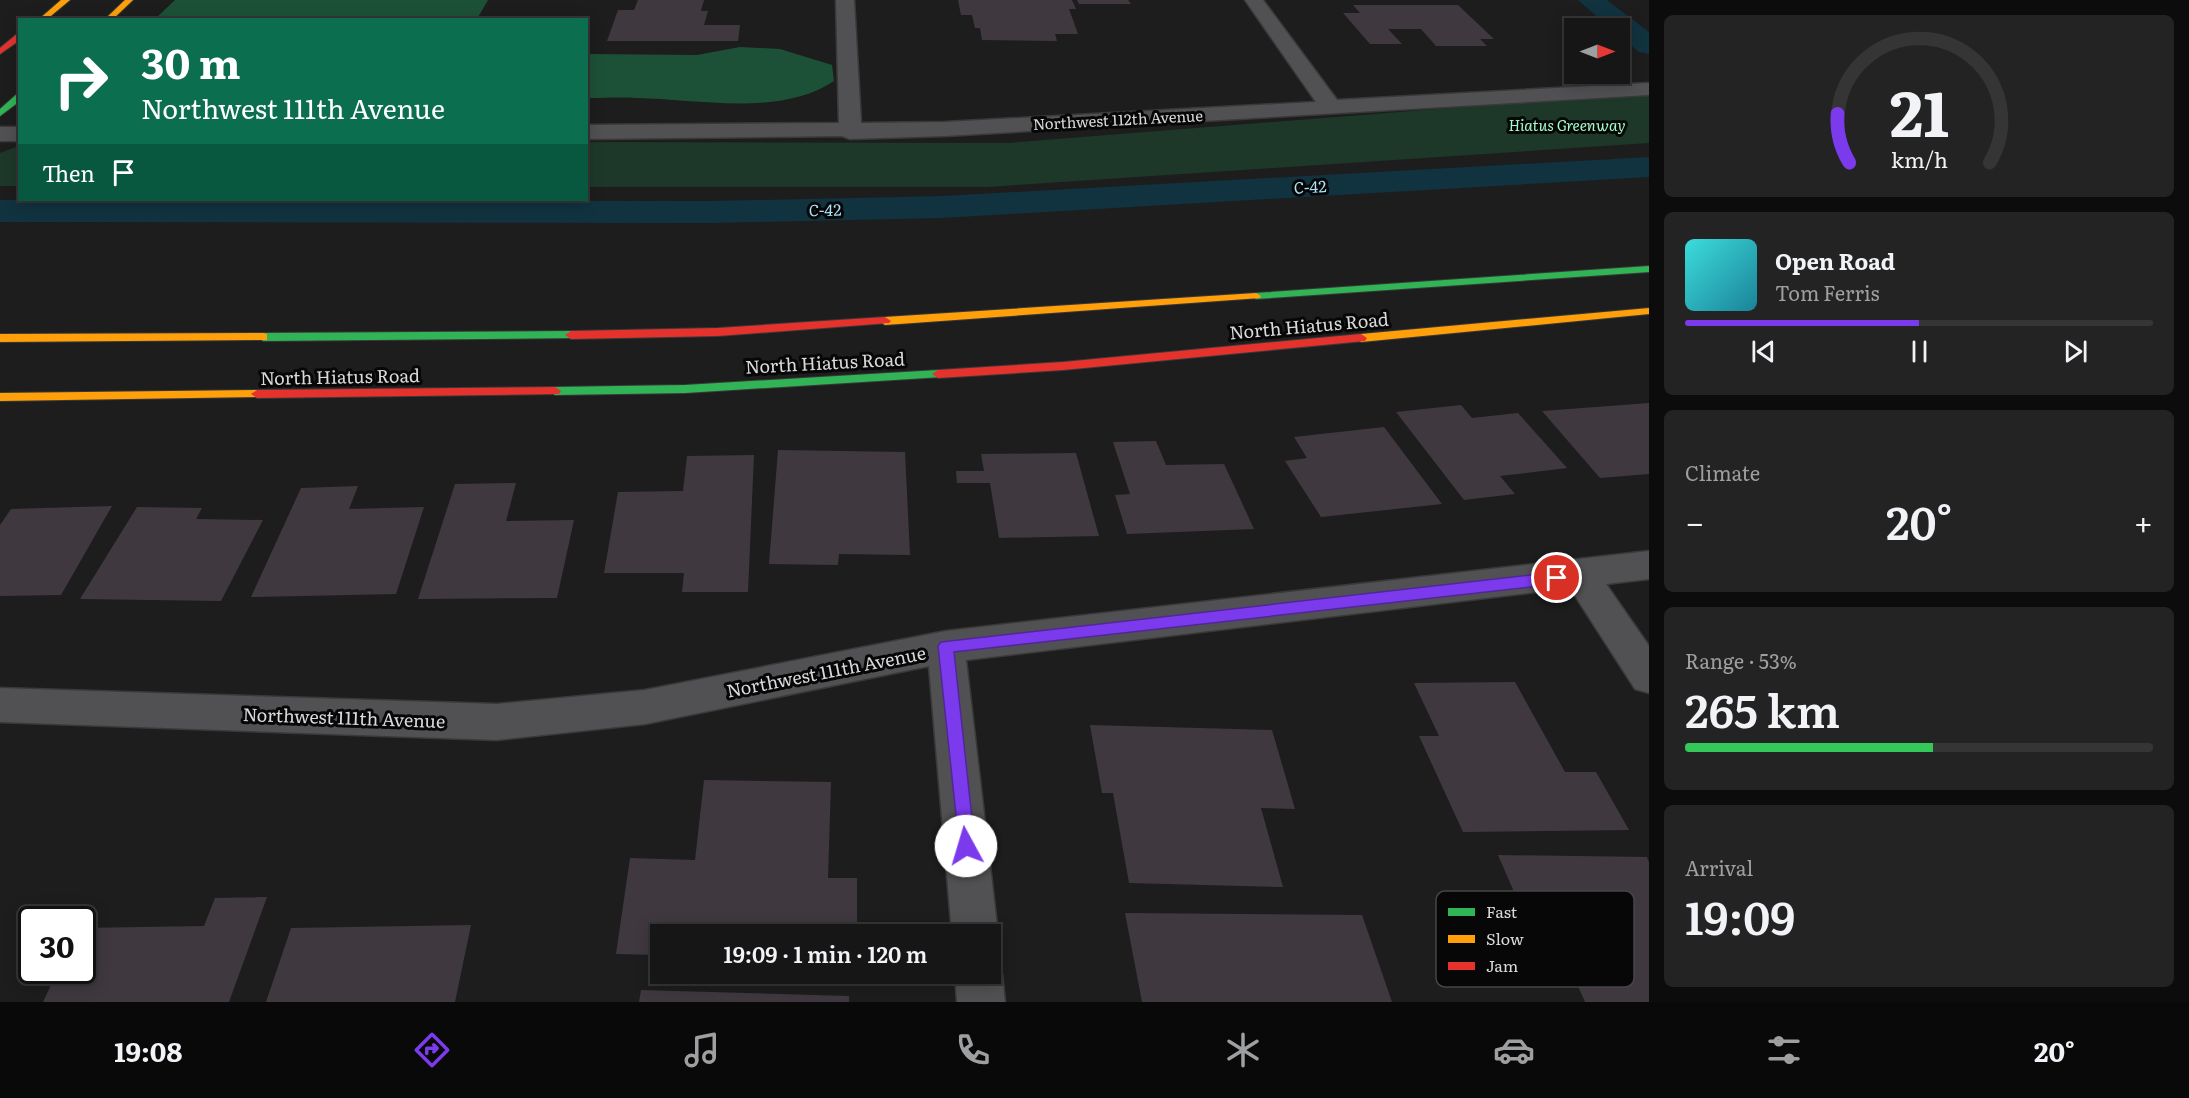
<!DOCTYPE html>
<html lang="en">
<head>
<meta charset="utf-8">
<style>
	:root { --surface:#161616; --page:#232323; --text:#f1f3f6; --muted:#9e9fa1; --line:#353535; --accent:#7c3aed }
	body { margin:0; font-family:Literata,serif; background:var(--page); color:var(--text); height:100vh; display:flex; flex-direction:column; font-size:22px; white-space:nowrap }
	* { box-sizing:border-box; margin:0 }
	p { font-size:20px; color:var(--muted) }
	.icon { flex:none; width:33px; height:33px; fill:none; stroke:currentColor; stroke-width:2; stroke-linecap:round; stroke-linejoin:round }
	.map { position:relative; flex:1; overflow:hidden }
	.details { display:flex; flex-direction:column; gap:15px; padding:15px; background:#0c0c0c; width:540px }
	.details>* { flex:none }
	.top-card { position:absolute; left:18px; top:18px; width:570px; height:183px; border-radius:0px; box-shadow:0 3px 15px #0003,0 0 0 2px var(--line); background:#0b6e4f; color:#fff; overflow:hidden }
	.needle { width:39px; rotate:90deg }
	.controls { position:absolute; left:1564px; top:18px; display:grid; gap:12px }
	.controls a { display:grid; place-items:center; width:66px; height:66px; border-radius:0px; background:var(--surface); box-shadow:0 3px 15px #0003,0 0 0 2px var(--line); font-size:30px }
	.speed { position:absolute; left:18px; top:906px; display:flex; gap:12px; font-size:30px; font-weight:700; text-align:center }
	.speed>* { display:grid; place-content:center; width:78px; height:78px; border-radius:50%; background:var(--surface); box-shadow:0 3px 15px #0003,0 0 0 2px var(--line); line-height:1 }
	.speed .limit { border:3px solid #111; border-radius:9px; background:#fff; color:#111 }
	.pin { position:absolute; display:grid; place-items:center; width:51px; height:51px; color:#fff; margin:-26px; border:3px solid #fff; border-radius:50%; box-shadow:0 2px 6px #0007 }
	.me { position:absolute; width:66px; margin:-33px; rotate:354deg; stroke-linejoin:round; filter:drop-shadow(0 0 4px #0008) }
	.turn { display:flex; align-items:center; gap:21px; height:126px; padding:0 24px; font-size:27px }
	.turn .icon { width:78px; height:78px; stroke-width:2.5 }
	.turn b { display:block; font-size:42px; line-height:51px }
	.then { display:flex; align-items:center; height:57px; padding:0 24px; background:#0003; gap:12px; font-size:22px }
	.big { font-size:45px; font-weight:600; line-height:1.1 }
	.details .widget { flex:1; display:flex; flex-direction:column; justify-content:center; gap:9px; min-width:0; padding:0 21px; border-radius:9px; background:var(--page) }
	.details .dial { align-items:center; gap:0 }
	.dial svg { height:156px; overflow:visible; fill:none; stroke:var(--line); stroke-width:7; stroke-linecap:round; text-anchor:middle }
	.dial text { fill:var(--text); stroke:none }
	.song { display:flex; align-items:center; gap:18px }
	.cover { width:72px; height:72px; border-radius:9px; background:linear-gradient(135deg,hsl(180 70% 55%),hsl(190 70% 35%)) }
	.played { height:6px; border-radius:3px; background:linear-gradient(90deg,var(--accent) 50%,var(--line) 50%) }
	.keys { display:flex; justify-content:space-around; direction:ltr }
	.heat { display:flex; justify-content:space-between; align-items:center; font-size:33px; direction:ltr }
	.charge { height:9px; border-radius:4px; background:linear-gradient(90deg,#34c759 53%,var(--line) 0) }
	.trip { position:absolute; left:650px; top:924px; width:351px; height:60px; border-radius:0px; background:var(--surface); box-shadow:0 3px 15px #0003,0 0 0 2px var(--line); font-weight:600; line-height:60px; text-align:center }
	.menu { display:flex; height:96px; justify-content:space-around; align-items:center; background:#090909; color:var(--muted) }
	.menu .icon { width:42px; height:42px }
	.menu .current { color:var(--accent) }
	.menu b { font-size:27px; color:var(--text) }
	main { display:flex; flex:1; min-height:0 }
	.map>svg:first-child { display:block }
	.green { fill:#1d3829 }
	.forest { fill:#1d5137 }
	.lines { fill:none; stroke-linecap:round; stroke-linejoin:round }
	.canal { fill:#11323f; fill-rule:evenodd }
	.building { fill:#40383f }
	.street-casing { stroke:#39393a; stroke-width:3 }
	.fast-casing { stroke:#39393a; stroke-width:2 }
	.slow-casing { stroke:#39393a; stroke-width:2 }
	.jam-casing { stroke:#39393a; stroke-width:2 }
	.street { fill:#515153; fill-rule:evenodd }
	.fast { fill:#30b455; fill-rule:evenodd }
	.slow { fill:#ff9f0a; fill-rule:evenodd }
	.jam { fill:#e5322d; fill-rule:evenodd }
	.route { fill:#7c3aed; stroke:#51269a; stroke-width:1.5 }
	.labels { text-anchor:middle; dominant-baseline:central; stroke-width:6; stroke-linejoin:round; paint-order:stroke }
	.far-street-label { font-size:15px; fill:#d9d9db; stroke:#070708 }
	.far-park-label { font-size:15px; font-style:italic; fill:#a3fbc9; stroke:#070708 }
	.far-water-label { font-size:16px; font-style:italic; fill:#abe2fa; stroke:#070708 }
	.street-label { font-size:18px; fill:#d9d9db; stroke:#070708 }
	.key { fill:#070708; stroke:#464647; stroke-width:1.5 }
	.key-label { font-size:16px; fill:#d9d9db }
</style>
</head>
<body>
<main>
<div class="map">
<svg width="1649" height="1002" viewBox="0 0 1649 1002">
	<rect width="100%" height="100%" fill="#1d1d1e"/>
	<!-- green -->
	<path class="green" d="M 1649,96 L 1649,143 L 987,187 L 587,187 L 587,142 L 1008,143 L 1575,98 Z
		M 19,146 L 19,186 L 0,186 L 0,153 Z"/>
	<!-- forest -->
	<path class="forest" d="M 175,0 L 488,0 L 477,19 L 155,19 Z
		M 740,47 L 780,49 L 832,65 L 834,81 C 781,117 697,99 637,98 C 620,97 603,98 587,98 L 587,54 L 697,55 Z"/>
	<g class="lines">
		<!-- canal -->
		<path class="canal" d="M 1578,0 L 1607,0 L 1649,32 L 1649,54 L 1639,52 L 1620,37 L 1620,28 L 1610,28 Z
			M 1649,157 L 1649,177 L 942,218 L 711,223 L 0,222 L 0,200 L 711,201 L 942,196 Z"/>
	</g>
	<!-- building -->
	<path class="building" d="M 638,0 L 704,0 L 701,11 L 708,11 L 704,25 L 740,25 L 738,41 L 607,41 L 618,10 L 634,10 Z
		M 958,0 L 1072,0 L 1076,9 L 1069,9 L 1078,34 L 1055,34 L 1057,41 L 982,40 L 980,28 L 975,28 L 972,15 L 961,15 Z
		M 1077,0 L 1128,0 L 1131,4 L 1079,4 Z
		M 1353,5 L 1458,5 L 1494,39 L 1480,39 L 1487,46 L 1436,46 L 1421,29 L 1388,29 L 1402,44 L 1370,44 L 1343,13 L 1360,13 Z
		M 1649,403 L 1649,474 L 1600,478 L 1542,411 Z
		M 1461,405 L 1472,418 L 1518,413 L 1567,468 L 1500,476 L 1515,494 L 1464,500 L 1396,412 Z
		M 1384,427 L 1442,504 L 1321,517 L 1285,461 L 1307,458 L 1294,437 Z
		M 1156,441 L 1166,465 L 1224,464 L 1254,529 L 1127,534 L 1115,495 L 1130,494 L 1113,442 Z
		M 778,450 L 905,452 L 910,555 L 839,554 L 838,565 L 769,564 Z
		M 1076,453 L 1099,536 L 999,538 L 990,483 L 957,483 L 956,471 L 984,471 L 981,454 Z
		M 754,455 L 748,592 L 682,592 L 684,573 L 604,573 L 618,492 L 683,491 L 687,456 Z
		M 516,483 L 506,521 L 574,520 L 557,598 L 418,599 L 455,484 Z
		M 358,486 L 349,509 L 424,507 L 396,594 L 251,597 L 301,488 Z
		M 112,506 L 61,595 L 0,596 L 0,525 L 11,509 Z
		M 137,507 L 202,508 L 196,519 L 263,520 L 221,601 L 80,599 Z
		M 1515,682 L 1565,772 L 1596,772 L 1629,830 L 1463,832 L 1419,736 L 1439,736 L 1414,683 Z
		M 1090,725 L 1272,730 L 1295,809 L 1261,808 L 1283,887 L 1129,883 L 1113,793 L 1102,793 Z
		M 704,780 L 831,782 L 828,878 L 857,878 L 857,934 L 660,934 L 660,955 L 616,954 L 630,858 L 695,860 Z
		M 1498,855 L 1647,857 L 1649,862 L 1649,1002 L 1585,1002 L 1560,946 L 1537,945 Z
		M 267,897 L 229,1002 L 43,1002 L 58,970 L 82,970 L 82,928 L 204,926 L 215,898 Z
		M 1125,913 L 1362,915 L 1392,1002 L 1142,1002 Z
		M 471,925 L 455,1002 L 266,1002 L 291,928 Z
		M 641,990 L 849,996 L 849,1002 L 639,1002 Z"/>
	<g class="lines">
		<defs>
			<path id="street" d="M 836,0 L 854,0 L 861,123 L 945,122 L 1316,102 L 1245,0 L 1263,0 L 1337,100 L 1649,83 L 1649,95 L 945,136 L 850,139 L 842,136 L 586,139 L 586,125 L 839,123 Z
				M 0,127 L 20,127 L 20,141 L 0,141 Z
				M 1649,551 L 1649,579 L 1606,584 L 1649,646 L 1649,693 L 1635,689 L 1570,588 L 966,660 L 998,934 L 990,951 L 990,934 L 952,934 L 929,666 L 645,724 L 497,740 L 0,722 L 0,688 L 497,704 L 645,690 L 946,631 Z
				M 990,955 L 995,957 L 1002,974 L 1005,1002 L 957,1002 L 955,974 L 990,974 Z"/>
			<path id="fast" d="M 17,94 L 20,94 L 20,101 L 0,116 L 0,109 Z
				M 1649,266 L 1649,272 L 1256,299 L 1251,296 L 1256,293 Z
				M 571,331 L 577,335 L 575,338 L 263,341 L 257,337 L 263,333 Z
				M 938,370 L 944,374 L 942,377 L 685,393 L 555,395 L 549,391 L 555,387 L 685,385 Z"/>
			<path id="slow" d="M 61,0 L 70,0 L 46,20 L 38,20 Z
				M 125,0 L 133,0 L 112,20 L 104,20 Z
				M 1256,293 L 1261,296 L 1260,298 L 885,325 L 879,321 L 885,317 Z
				M 1649,308 L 1649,314 L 1361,342 L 1355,338 L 1361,334 Z
				M 263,333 L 267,334 L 267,340 L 0,342 L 0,334 Z
				M 257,390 L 263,394 L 261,397 L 0,401 L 0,393 Z"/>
			<path id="jam" d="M 17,34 L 20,34 L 20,40 L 0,54 L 0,48 Z
				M 885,317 L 891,321 L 889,323 L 718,336 L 571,339 L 565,335 L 571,331 L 718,328 Z
				M 1361,334 L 1367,338 L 1365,341 L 1063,370 L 938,378 L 932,374 L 938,370 L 1063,362 Z
				M 555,387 L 561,391 L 559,394 L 257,398 L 251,394 L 257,390 Z"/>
		</defs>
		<!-- street casing -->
		<use href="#street" class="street-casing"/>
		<!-- fast casing -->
		<use href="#fast" class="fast-casing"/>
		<!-- slow casing -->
		<use href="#slow" class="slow-casing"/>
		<!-- jam casing -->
		<use href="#jam" class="jam-casing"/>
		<!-- street -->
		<use href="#street" class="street"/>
		<!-- fast -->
		<use href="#fast" class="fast"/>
		<!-- slow -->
		<use href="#slow" class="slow"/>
		<!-- jam -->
		<use href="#jam" class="jam"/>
	</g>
	<!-- route -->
	<path class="route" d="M 1557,572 L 1564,578 L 1557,584 L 954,652 L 975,846 L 972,852 L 966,855 L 960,852 L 938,646 L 941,642 Z"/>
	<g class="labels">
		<!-- far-street labels -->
		<g class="far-street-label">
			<text transform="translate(1118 119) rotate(-3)">Northwest 112th Avenue</text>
		</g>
		<!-- far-park labels -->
		<g class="far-park-label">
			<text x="1567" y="124">Hiatus Greenway</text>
		</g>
		<!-- far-water labels -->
		<g class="far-water-label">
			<text transform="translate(1310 186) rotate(-3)">C-42</text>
			<text transform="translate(825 209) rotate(-1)">C-42</text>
		</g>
		<!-- street labels -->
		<g class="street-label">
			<text transform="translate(1309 325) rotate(-5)">North Hiatus Road</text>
			<text transform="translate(825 362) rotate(-3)">North Hiatus Road</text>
			<text transform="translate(340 376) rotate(-1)">North Hiatus Road</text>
			<text transform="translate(826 671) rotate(-11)">Northwest 111th Avenue</text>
			<text transform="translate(344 717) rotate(2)">Northwest 111th Avenue</text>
		</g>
	</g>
	<!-- legend -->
	<rect x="1436" y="891" width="198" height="96" rx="9" class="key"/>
	<rect x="1448" y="908" width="27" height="8" fill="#30b455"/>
	<rect x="1448" y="935" width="27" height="8" fill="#ff9f0a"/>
	<rect x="1448" y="962" width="27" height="8" fill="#e5322d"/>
	<g class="key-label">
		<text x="1486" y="918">Fast</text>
		<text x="1486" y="945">Slow</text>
		<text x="1486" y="972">Jam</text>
	</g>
</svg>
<div class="controls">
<a><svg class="needle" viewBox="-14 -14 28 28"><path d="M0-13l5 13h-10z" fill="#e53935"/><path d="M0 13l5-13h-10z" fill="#9e9fa1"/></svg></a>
</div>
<div class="speed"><div class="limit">30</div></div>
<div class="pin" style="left:1557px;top:578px;background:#d93025"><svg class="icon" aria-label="arrive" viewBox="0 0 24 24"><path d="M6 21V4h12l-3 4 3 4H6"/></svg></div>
<svg class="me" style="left:966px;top:846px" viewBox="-20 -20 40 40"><circle r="19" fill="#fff"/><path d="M0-13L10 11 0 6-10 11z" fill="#7c3aed"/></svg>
<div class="trip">19:09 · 1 min · 120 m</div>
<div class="top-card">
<div class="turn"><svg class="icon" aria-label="right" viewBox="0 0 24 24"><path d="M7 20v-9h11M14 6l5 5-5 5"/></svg><div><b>30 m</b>Northwest 111th Avenue</div></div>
<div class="then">Then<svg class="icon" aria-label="arrive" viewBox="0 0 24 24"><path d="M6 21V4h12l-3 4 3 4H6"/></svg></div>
</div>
</div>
<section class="details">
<div class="widget dial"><svg viewBox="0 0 100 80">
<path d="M14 69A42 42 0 1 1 86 69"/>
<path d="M14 69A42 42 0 0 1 8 44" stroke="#7c3aed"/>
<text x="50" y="56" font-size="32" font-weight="700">21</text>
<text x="50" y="72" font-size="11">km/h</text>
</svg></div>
<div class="widget">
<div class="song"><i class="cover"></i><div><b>Open Road</b><p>Tom Ferris</p></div></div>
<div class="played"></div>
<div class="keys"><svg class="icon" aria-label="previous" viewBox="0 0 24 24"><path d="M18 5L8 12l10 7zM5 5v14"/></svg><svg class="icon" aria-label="pause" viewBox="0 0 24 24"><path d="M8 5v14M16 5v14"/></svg><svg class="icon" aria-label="next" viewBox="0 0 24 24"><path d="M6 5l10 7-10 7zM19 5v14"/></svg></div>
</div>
<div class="widget"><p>Climate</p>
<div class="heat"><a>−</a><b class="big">20°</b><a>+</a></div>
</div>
<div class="widget"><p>Range · 53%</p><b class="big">265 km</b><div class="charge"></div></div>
<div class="widget"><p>Arrival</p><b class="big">19:09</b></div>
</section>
</main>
<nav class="menu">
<b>19:08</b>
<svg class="icon current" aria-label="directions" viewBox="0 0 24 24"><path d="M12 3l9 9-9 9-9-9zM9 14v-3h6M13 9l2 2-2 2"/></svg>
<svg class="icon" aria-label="music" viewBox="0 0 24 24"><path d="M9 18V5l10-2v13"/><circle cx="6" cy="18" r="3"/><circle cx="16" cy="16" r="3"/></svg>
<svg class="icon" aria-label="phone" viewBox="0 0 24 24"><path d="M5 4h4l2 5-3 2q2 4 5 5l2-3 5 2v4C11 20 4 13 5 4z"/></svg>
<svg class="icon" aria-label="climate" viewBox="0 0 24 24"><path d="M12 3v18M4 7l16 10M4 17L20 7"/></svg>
<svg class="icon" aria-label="car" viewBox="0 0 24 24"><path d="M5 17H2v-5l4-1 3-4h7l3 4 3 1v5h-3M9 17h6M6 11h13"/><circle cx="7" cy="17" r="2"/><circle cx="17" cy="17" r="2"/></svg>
<svg class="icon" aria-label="filters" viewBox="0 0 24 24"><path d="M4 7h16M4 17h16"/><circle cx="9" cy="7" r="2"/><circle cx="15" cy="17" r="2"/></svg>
<b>20°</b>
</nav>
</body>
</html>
